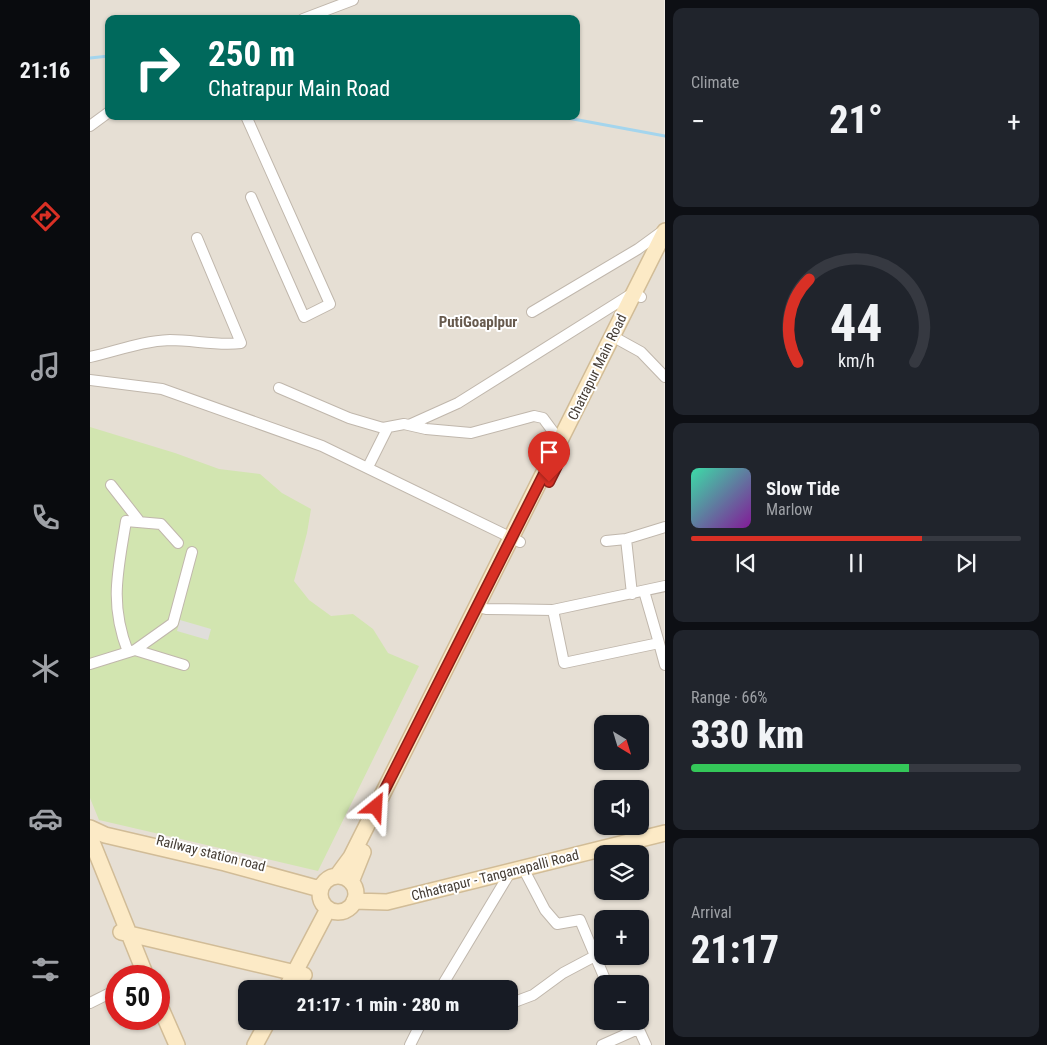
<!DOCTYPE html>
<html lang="en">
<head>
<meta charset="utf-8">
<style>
	:root { --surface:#171b24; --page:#20242c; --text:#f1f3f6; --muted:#9ea1a6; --line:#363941; --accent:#d93025 }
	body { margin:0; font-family:"Roboto Condensed",sans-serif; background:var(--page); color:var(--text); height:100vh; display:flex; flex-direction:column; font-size:19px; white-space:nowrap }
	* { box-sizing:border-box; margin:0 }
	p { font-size:16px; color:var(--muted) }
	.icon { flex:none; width:28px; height:28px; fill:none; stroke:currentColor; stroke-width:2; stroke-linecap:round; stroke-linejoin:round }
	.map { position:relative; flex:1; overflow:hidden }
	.sheet { display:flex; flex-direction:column; gap:8px; padding:8px; background:#0d0f14; width:382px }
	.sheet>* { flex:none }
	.banner { position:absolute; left:15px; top:15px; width:475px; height:105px; border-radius:10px; box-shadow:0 1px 4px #0004; background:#00695c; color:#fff; overflow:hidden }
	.needle { width:32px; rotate:142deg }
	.buttons { position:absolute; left:504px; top:715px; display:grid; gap:10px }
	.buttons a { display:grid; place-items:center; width:55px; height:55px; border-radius:10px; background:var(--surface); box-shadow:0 1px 4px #0004; font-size:25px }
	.speed { position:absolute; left:15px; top:965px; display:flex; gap:10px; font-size:25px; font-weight:700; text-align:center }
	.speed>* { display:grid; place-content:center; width:65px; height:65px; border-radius:50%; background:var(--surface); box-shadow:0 1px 4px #0004; line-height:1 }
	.speed .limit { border:8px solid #d22; background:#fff; color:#111 }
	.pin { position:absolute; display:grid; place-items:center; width:42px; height:42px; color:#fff; margin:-51px -21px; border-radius:50% 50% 50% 0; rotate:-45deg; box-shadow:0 0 5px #0007 }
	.pin .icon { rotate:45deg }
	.me { position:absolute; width:55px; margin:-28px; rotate:27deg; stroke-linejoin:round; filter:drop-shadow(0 0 4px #0008) }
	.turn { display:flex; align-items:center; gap:18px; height:105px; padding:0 20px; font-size:22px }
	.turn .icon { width:65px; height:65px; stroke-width:2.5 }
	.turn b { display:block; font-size:35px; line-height:42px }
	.big { font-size:38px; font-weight:800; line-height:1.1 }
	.sheet .tile { flex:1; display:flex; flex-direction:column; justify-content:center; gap:8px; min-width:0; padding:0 18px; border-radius:10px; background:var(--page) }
	.sheet .dial { align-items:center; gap:0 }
	.dial svg { height:130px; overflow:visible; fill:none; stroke:var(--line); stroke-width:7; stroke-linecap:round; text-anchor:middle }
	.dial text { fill:var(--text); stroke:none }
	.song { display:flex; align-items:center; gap:15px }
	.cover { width:60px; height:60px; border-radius:8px; background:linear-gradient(135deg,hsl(160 70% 55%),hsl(290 70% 35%)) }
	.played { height:5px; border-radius:2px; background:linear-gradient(90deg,var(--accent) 70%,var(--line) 70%) }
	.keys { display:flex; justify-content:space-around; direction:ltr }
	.heat { display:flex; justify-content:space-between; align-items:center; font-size:28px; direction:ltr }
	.charge { height:8px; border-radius:4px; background:linear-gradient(90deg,#34c759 66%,var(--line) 0) }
	.trip { position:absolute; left:148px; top:980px; width:280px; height:50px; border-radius:10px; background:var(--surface); box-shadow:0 1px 4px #0004; font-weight:800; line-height:50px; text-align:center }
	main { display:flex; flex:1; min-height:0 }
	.tabs { display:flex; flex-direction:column; width:90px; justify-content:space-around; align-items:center; background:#090b0e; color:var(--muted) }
	.tabs .icon { width:35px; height:35px }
	.tabs .current { color:var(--accent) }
	.tabs b { font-size:22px; color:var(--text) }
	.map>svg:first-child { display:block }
	.residential { fill:#e6dfd4; fill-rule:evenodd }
	.green { fill:#d2e5b0 }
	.parking { fill:#e0dedb }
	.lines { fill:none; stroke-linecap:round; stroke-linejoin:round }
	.stream { stroke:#a4d5ed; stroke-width:3 }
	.street-casing { stroke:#c0b7ac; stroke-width:12 }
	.secondary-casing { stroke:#d1bc97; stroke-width:18 }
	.street { stroke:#fff; stroke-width:10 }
	.secondary { stroke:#fceac6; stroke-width:15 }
	.route-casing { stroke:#8d1f18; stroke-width:12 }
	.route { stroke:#d93025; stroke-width:9 }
	.labels { text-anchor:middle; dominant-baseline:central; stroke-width:4; stroke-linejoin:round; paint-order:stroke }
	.street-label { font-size:14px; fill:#453d35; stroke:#fff }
	.neighbourhood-label { font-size:15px; font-weight:bold; fill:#675a4d; stroke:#fff }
</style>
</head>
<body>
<main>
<nav class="tabs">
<b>21:16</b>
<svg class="icon current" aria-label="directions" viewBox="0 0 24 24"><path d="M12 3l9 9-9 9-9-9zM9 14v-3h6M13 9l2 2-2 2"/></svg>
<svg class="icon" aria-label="music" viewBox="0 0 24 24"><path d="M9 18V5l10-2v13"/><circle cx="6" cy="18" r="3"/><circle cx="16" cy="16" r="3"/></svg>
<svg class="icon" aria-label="phone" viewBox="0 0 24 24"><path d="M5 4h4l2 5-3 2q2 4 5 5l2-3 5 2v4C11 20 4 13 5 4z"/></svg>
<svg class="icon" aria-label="climate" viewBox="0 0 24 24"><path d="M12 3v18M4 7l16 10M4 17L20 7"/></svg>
<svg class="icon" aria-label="car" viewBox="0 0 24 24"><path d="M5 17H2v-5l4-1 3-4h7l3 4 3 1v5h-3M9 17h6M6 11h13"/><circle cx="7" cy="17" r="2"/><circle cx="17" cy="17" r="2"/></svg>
<svg class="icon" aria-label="filters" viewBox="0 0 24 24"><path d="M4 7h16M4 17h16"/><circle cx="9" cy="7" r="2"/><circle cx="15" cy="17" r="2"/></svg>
</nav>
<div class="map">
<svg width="575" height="1045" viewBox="0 0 575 1045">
	<rect width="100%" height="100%" fill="#f2ede6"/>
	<!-- residential -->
	<path class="residential" d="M 0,0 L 574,0 L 574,1045 L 0,1045 ZM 19,19 L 486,19 L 486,116 L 19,116 ZM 512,724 L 550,724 L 550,761 L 512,761 ZM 512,789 L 550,789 L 550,826 L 512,826 ZM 512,854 L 550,854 L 550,891 L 512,891 ZM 512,919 L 550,919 L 550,956 L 512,956 ZM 26,976 L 69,976 L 69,1019 L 26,1019 ZM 512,984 L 550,984 L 550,1021 L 512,1021 ZM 156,989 L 419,989 L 419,1021 L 156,1021 Z"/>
	<!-- green -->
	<path class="green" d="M 0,427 L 85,453 L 129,469 L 170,474 L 192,493 L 221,509 L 217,533 L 204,581 L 219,600 L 241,616 L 263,614 L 283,629 L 298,653 L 329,666 L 228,871 L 9,820 L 0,798 Z"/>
	<!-- parking -->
	<path class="parking" d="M 90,620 L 121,629 L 118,640 L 87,631 Z"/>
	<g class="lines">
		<!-- stream -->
		<path class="stream" d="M 0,58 L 19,56
			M 467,116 L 575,136"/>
		<defs>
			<path id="street" d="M 213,19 L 263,0
				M 156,116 L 240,304 L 214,317 L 161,197
				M 0,126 L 19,112
				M 442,312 L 548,249 L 574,230
				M 522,336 L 551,352 L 575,377
				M 0,357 C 27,351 52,341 80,340 C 104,340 127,346 151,343 L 107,238
				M 0,380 L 72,389 L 232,446 L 430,542
				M 189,388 L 259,418 L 293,428 L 314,424 L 336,429 L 381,433 L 444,416 L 453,418 L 470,441 L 474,452
				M 319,425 L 368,403 L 543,293 L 551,297
				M 278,467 L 298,427
				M 21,485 L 50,522
				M 536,539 L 542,594
				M 516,541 L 536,539 L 575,527
				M 554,591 L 569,643
				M 388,607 L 396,609 L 463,610 L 575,586
				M 463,610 L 474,663 L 569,643 L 575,665
				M 45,650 L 94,665
				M 38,652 C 19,603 28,571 36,521 L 71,524 L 88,543
				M 0,664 L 45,650 L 83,623 L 102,552
				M 433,868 L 455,910 L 467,924 L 490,920 L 517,984
				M 350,989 L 421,871
				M 0,1003 L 26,990
				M 419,1004 L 443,995 L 473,973 L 505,956
				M 545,1021 L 556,1045
				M 320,1045 L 332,1021
				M 512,1045 L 548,1029"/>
			<path id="secondary" d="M 0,828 L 15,835 L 135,863 L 230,889
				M 0,837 L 56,976
				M 247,876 L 261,857 L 575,231
				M230 894a18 18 0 1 1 36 0a18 18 0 1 1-36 0Z
				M 261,882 L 273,852
				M 264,901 L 297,902 L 575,833
				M 31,932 L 214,975
				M 196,989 L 238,909
				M 69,1004 L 87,1045
				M 165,1045 L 178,1021"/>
		</defs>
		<!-- street casing -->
		<use href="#street" class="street-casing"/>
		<!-- secondary casing -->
		<use href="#secondary" class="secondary-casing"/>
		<!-- street -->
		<use href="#street" class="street"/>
		<!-- secondary -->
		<use href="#secondary" class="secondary"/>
	</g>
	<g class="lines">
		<defs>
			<path id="route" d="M 286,807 L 470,442 L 474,452 L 459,482"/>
		</defs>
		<!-- route casing -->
		<use href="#route" class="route-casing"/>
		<!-- route -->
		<use href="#route" class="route"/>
	</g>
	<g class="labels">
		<!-- street labels -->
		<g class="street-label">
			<text transform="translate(507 367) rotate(-64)">Chatrapur Main Road</text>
			<text transform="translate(121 853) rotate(14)">Railway station road</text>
			<text transform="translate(405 875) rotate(-14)">Chhatrapur - Tanganapalli Road</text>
		</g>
		<!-- neighbourhood labels -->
		<g class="neighbourhood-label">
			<text x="388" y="322">PutiGoaplpur</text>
		</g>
	</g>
</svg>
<div class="buttons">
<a><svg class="needle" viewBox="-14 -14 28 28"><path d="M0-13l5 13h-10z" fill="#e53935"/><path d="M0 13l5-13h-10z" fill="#9ea1a6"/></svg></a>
<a><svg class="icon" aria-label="sound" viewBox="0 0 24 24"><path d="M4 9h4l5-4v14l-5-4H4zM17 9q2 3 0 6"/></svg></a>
<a><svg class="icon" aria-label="layers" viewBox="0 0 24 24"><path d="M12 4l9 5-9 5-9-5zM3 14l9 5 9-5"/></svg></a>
<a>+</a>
<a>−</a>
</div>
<div class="speed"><div class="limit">50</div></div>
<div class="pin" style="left:459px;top:482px;background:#d93025"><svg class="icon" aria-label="arrive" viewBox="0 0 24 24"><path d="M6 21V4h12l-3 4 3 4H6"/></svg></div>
<svg class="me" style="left:286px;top:807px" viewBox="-20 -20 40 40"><path d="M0-17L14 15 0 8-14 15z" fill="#d93025" stroke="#fff" stroke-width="4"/></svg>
<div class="trip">21:17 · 1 min · 280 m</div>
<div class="banner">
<div class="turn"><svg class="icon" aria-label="right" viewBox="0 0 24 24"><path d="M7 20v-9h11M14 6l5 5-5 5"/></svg><div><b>250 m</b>Chatrapur Main Road</div></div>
</div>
</div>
<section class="sheet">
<div class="tile"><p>Climate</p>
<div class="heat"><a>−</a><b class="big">21°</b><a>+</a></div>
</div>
<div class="tile dial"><svg viewBox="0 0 100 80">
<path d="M14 69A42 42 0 1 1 86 69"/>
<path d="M14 69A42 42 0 0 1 21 18" stroke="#d93025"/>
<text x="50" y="56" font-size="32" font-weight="700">44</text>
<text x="50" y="72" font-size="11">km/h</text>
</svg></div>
<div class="tile">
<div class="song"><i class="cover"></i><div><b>Slow Tide</b><p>Marlow</p></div></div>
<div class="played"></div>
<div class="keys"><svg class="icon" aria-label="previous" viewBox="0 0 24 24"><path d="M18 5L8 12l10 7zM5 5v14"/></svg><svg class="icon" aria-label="pause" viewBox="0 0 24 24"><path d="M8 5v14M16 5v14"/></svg><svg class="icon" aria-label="next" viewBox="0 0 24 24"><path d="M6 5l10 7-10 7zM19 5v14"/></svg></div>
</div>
<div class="tile"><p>Range · 66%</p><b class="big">330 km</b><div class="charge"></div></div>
<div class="tile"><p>Arrival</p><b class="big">21:17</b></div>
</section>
</main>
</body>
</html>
